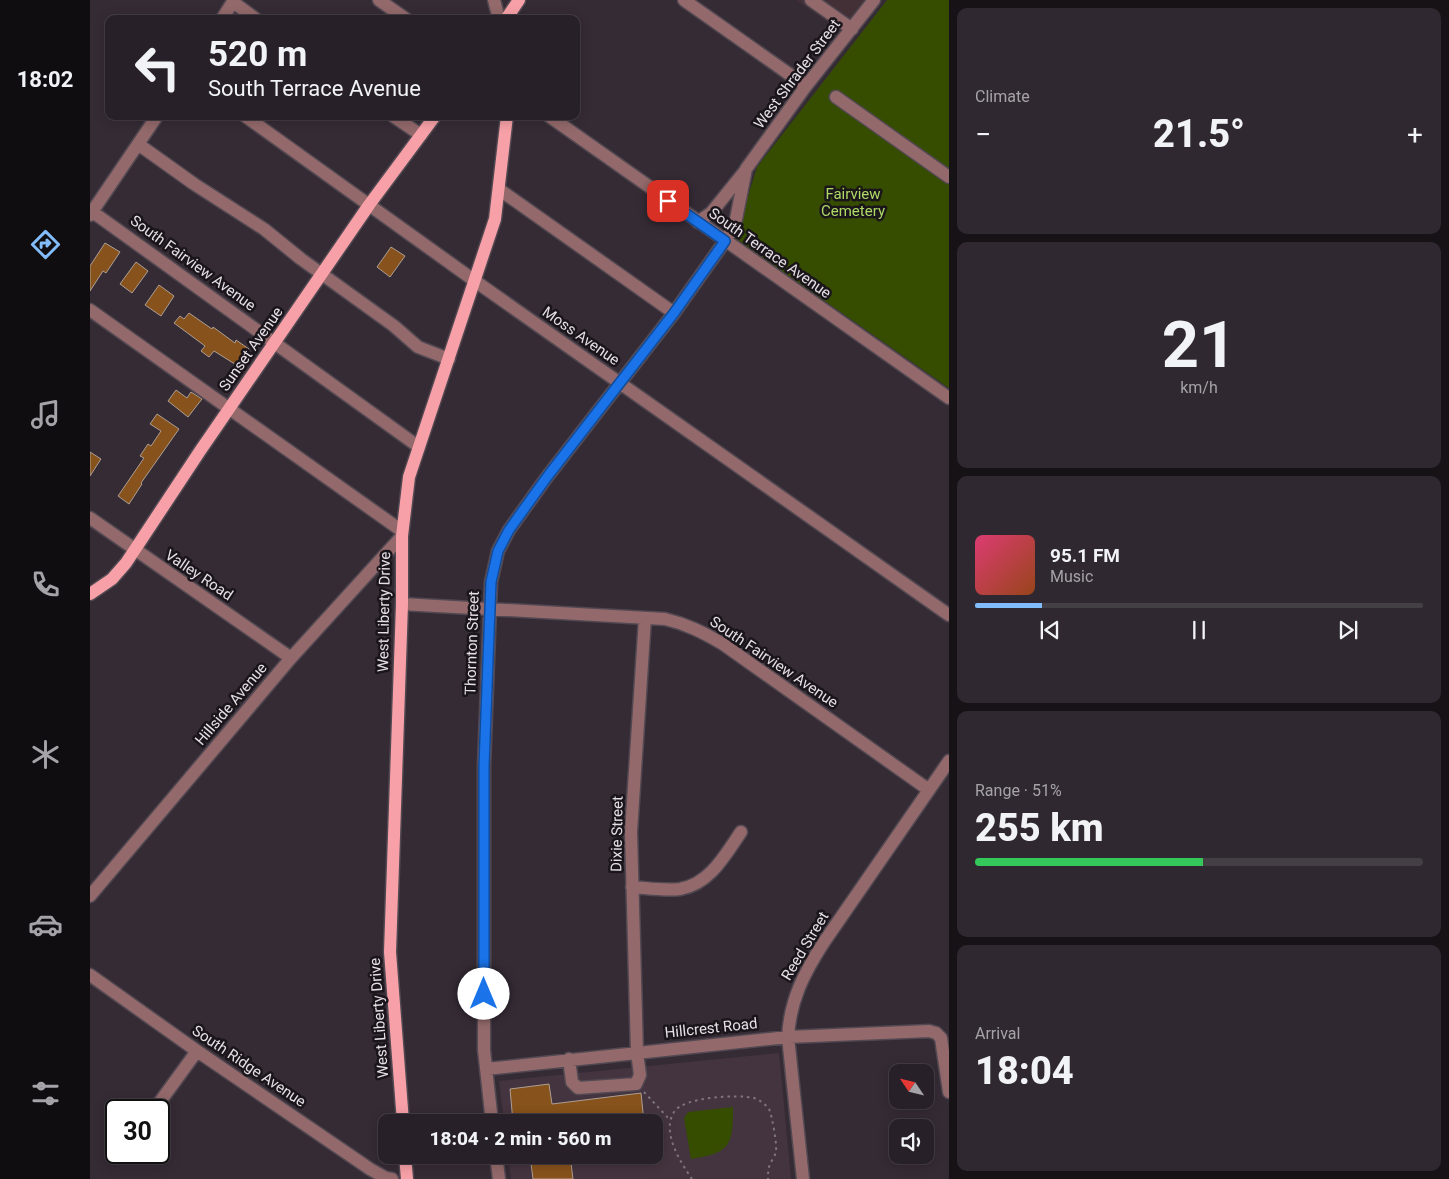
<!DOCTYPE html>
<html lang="en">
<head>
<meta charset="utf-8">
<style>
	:root { --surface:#282028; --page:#302830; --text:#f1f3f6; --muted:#a5a3a8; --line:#443e45; --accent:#83bcfb }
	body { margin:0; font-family:Roboto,sans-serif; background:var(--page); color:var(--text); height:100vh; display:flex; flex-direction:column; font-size:19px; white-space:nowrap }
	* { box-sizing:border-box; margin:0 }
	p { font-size:16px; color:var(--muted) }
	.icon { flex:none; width:28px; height:28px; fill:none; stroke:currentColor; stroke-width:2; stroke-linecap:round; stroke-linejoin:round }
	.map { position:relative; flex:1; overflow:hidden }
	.panel { display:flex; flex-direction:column; gap:8px; padding:8px; background:#161216; width:500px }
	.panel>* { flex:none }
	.top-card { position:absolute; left:15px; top:15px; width:475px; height:105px; border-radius:10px; box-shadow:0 2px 12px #0003,0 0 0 1px var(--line); background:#282028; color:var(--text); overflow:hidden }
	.needle { width:32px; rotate:305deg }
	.tools { position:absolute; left:799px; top:1064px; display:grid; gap:10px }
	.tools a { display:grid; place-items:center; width:45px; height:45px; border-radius:10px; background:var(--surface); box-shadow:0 2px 12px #0003,0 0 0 1px var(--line); font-size:25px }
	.speed { position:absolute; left:15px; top:1099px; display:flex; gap:10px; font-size:25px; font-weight:700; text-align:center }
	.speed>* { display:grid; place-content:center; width:65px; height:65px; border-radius:50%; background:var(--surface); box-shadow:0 2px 12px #0003,0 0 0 1px var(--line); line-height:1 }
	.speed .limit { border:2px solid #111; border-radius:8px; background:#fff; color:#111 }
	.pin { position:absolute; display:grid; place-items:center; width:42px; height:42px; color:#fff; margin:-21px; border-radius:10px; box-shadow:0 2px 8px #0006 }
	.me { position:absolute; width:55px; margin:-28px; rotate:0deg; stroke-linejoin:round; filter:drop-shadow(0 0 4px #0008) }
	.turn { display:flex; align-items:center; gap:18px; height:105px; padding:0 20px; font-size:22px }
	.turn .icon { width:65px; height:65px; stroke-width:2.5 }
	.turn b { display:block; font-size:35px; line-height:42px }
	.big { font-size:38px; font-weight:800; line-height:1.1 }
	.panel .card { flex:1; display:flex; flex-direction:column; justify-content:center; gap:8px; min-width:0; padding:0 18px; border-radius:10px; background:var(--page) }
	.panel .dial { align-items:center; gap:0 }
	.dial b { font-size:65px; line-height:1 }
	.song { display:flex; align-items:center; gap:15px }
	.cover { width:60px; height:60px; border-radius:8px; background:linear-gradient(135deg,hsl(340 70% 55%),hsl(20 70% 35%)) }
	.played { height:5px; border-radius:2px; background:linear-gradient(90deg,var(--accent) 15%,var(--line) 15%) }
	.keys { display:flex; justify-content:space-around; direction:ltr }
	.heat { display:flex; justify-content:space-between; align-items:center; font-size:28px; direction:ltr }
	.charge { height:8px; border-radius:4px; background:linear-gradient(90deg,#34c759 51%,var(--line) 0) }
	.trip { position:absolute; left:288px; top:1114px; width:285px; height:50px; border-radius:10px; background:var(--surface); box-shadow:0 2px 12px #0003,0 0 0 1px var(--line); font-weight:800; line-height:50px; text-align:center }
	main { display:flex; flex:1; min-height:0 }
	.tabs { display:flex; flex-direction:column; width:90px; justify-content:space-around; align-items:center; background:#100d10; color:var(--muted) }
	.tabs .icon { width:35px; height:35px }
	.tabs .selected { color:var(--accent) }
	.tabs b { font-size:22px; color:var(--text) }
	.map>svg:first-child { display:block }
	.commercial { fill:#433037 }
	.education { fill:#44343f }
	.green { fill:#364d00 }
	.building { fill:#87521b; stroke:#ad9f94 }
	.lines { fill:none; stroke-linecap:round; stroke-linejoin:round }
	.minor-casing { stroke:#514851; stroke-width:15 }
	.major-casing { stroke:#514851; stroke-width:15 }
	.path { stroke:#7e757e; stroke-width:2; stroke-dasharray:2.5 4; stroke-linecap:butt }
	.minor { stroke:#93696b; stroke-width:12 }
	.major { stroke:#f7a0a7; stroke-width:12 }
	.route-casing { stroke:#114b97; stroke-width:12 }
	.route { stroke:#1a73e8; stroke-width:9 }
	.labels { text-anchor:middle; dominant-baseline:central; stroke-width:5; stroke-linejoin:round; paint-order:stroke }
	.street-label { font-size:15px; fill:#e6dfe6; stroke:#1a151a }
	.park-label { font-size:15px; fill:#aed965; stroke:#1a151a }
</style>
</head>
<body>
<main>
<nav class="tabs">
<b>18:02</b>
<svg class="icon selected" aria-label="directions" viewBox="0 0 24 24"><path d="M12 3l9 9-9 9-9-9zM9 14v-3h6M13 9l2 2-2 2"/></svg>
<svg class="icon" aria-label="music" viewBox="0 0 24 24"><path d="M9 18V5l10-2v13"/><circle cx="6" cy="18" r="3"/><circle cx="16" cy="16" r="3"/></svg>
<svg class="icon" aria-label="phone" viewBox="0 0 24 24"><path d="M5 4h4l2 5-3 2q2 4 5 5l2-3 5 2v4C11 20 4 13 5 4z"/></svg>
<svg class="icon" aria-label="climate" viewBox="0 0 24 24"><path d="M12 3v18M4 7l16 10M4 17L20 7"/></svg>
<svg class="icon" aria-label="car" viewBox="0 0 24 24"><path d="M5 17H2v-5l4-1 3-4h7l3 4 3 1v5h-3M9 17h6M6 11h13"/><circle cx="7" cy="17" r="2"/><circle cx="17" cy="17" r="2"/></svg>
<svg class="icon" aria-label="filters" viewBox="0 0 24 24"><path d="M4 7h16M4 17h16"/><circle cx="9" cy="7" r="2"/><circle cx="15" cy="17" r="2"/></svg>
</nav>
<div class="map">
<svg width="859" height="1179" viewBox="0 0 859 1179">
	<rect width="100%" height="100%" fill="#352b35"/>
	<!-- commercial -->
	<path class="commercial" d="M 706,0 L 779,0 L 754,33 Z"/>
	<!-- education -->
	<path class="education" d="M 689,1053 L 701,1179 L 421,1179 L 418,1155 L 564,1155 L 564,1122 L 414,1122 L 409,1081 Z"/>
	<!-- green -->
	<path class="green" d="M 797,0 L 859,0 L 859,388 L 645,238 L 667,167 Z
		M 643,1107 C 643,1146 640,1153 601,1159 L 594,1118 L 598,1112 Z"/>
	<!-- building -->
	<path class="building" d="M 15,243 L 30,252 L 16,273 L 13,271 L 0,291 L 0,266 Z
		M 301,247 L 315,256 L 300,277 L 287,267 Z
		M 46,262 L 58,271 L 42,293 L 30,284 Z
		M 69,285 L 84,296 L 71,316 L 55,305 Z
		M 99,313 L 122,329 L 123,327 L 145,343 L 146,340 L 159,349 L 148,366 L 124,351 L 119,357 L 111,351 L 115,346 L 84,323 L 90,316 L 94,319 Z
		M 86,390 L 97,398 L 101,392 L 112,399 L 98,417 L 78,401 Z
		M 67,414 L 89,429 L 51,483 L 52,484 L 39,504 L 28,496 L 54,458 L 50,456 L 58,444 L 61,446 L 71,431 L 60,424 Z
		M 0,452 L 11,459 L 0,476 Z
		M 459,1084 L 462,1104 L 551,1093 L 554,1122 L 423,1122 L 420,1089 Z
		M 446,1155 L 480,1155 L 483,1179 L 443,1179 L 440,1156 Z"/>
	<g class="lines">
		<defs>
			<path id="minor" d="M 289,0 L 316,19
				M 404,0 L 409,19
				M 594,0 L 716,86
				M 721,0 L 762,29
				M 143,2 L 166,19
				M 132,19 L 144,0
				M 746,97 L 859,177
				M 155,116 L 385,281 L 859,615
				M 303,116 L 331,135
				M 459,116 L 859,398
				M 48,144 L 104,184 L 174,229 L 211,259 L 304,326 L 328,347 L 359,359
				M 410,190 L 584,313
				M 0,210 L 329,447
				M 0,215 L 67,116
				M 608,222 L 621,213 L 655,171
				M 0,310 L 312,531
				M 0,518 L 201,658
				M 312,604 L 575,619 C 597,624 614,633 633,644 L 839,790
				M 542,887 C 557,888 575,891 590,889 C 620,884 635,855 651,832
				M 0,896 L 201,658 L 312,536
				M 0,975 L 107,1051 L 280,1169 L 296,1178 L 302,1179
				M 479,1059 L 482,1082 L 488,1088 L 546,1084 L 550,1075 L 547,1052 L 541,832 L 555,618
				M 396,1069 L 698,1037 L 839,1031 L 846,1033 L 851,1038 L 859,1092
				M 64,1110 L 107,1051
				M 402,1122 L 394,1050 L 394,766 L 401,582 L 408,551 L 419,530 L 457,477 L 584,313 L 635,241 L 645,224 L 656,169 L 716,86 L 784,0
				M 406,1155 L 409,1179
				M 713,1179 L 698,1037 C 700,1000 714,973 734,942 L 859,761"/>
			<path id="major" d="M 416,19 L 429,0
				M 0,594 L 22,579 L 36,563 L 110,451 L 279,205 L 345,116
				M 313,1122 L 300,952 L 312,604 L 312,536 L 319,477 L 405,219 L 417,116
				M 315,1155 L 317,1179"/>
		</defs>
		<!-- minor casing -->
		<use href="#minor" class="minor-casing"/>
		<!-- major casing -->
		<use href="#major" class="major-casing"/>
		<!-- path -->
		<path class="path" d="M 554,1092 L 580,1120
			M 602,1179 C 591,1163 571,1132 584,1112 C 593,1097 647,1094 664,1098 C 670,1100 675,1104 679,1109 C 682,1115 687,1144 686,1150 C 686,1155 682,1160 680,1164 C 678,1169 678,1174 678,1179"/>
		<!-- minor -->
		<use href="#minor" class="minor"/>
		<!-- major -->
		<use href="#major" class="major"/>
	</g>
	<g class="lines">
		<defs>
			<path id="route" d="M 394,994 L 394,766 L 401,582 L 408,551 L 419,530 L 457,477 L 584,313 L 635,241 L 578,201"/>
		</defs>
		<!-- route casing -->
		<use href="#route" class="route-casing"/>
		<!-- route -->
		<use href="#route" class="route"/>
	</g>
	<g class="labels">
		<!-- street labels -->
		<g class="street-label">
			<text transform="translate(707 74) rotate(-53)">West Shrader Street</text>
			<text transform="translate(680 253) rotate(35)">South Terrace Avenue</text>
			<text transform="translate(103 263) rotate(36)">South Fairview Avenue</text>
			<text transform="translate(491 336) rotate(35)">Moss Avenue</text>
			<text transform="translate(161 349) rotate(-55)">Sunset Avenue</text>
			<text transform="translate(109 575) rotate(34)">Valley Road</text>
			<text transform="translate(294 612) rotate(-89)">West Liberty Drive</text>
			<text transform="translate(382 643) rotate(-88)">Thornton Street</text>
			<text transform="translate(684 662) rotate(34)">South Fairview Avenue</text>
			<text transform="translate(141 704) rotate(-50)">Hillside Avenue</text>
			<text transform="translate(527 834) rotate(-89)">Dixie Street</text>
			<text transform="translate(715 946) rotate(-59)">Reed Street</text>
			<text transform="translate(289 1018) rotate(-94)">West Liberty Drive</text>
			<text transform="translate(621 1028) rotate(-6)">Hillcrest Road</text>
			<text transform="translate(159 1066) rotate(34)">South Ridge Avenue</text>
		</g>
		<!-- park labels -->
		<g class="park-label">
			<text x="763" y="194">Fairview<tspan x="763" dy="17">Cemetery</tspan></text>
		</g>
	</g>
</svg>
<div class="tools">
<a><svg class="needle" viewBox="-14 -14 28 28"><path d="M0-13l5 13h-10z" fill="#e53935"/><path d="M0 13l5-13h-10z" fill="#a5a3a8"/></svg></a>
<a><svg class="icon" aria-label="sound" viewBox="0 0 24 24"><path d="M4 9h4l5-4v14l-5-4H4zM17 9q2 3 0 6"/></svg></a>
</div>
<div class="speed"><div class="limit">30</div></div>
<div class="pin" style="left:578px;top:201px;background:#d93025"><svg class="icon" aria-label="arrive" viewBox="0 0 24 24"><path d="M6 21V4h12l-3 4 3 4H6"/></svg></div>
<svg class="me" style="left:394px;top:994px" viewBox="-20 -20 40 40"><circle r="19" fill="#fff"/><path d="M0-13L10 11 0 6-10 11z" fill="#1a73e8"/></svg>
<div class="trip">18:04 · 2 min · 560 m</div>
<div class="top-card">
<div class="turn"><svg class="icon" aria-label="left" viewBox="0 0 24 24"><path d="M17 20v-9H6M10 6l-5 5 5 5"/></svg><div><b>520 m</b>South Terrace Avenue</div></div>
</div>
</div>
<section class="panel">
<div class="card"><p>Climate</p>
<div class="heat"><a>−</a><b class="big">21.5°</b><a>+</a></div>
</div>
<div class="card dial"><b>21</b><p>km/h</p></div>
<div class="card">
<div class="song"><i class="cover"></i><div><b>95.1 FM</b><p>Music</p></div></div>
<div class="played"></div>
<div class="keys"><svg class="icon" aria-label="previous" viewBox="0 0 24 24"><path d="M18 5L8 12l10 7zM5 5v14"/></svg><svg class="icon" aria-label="pause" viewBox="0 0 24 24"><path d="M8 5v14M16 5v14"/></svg><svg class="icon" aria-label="next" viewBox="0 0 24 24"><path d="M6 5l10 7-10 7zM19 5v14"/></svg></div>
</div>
<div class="card"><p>Range · 51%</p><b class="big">255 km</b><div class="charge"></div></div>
<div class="card"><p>Arrival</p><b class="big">18:04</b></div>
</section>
</main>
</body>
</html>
